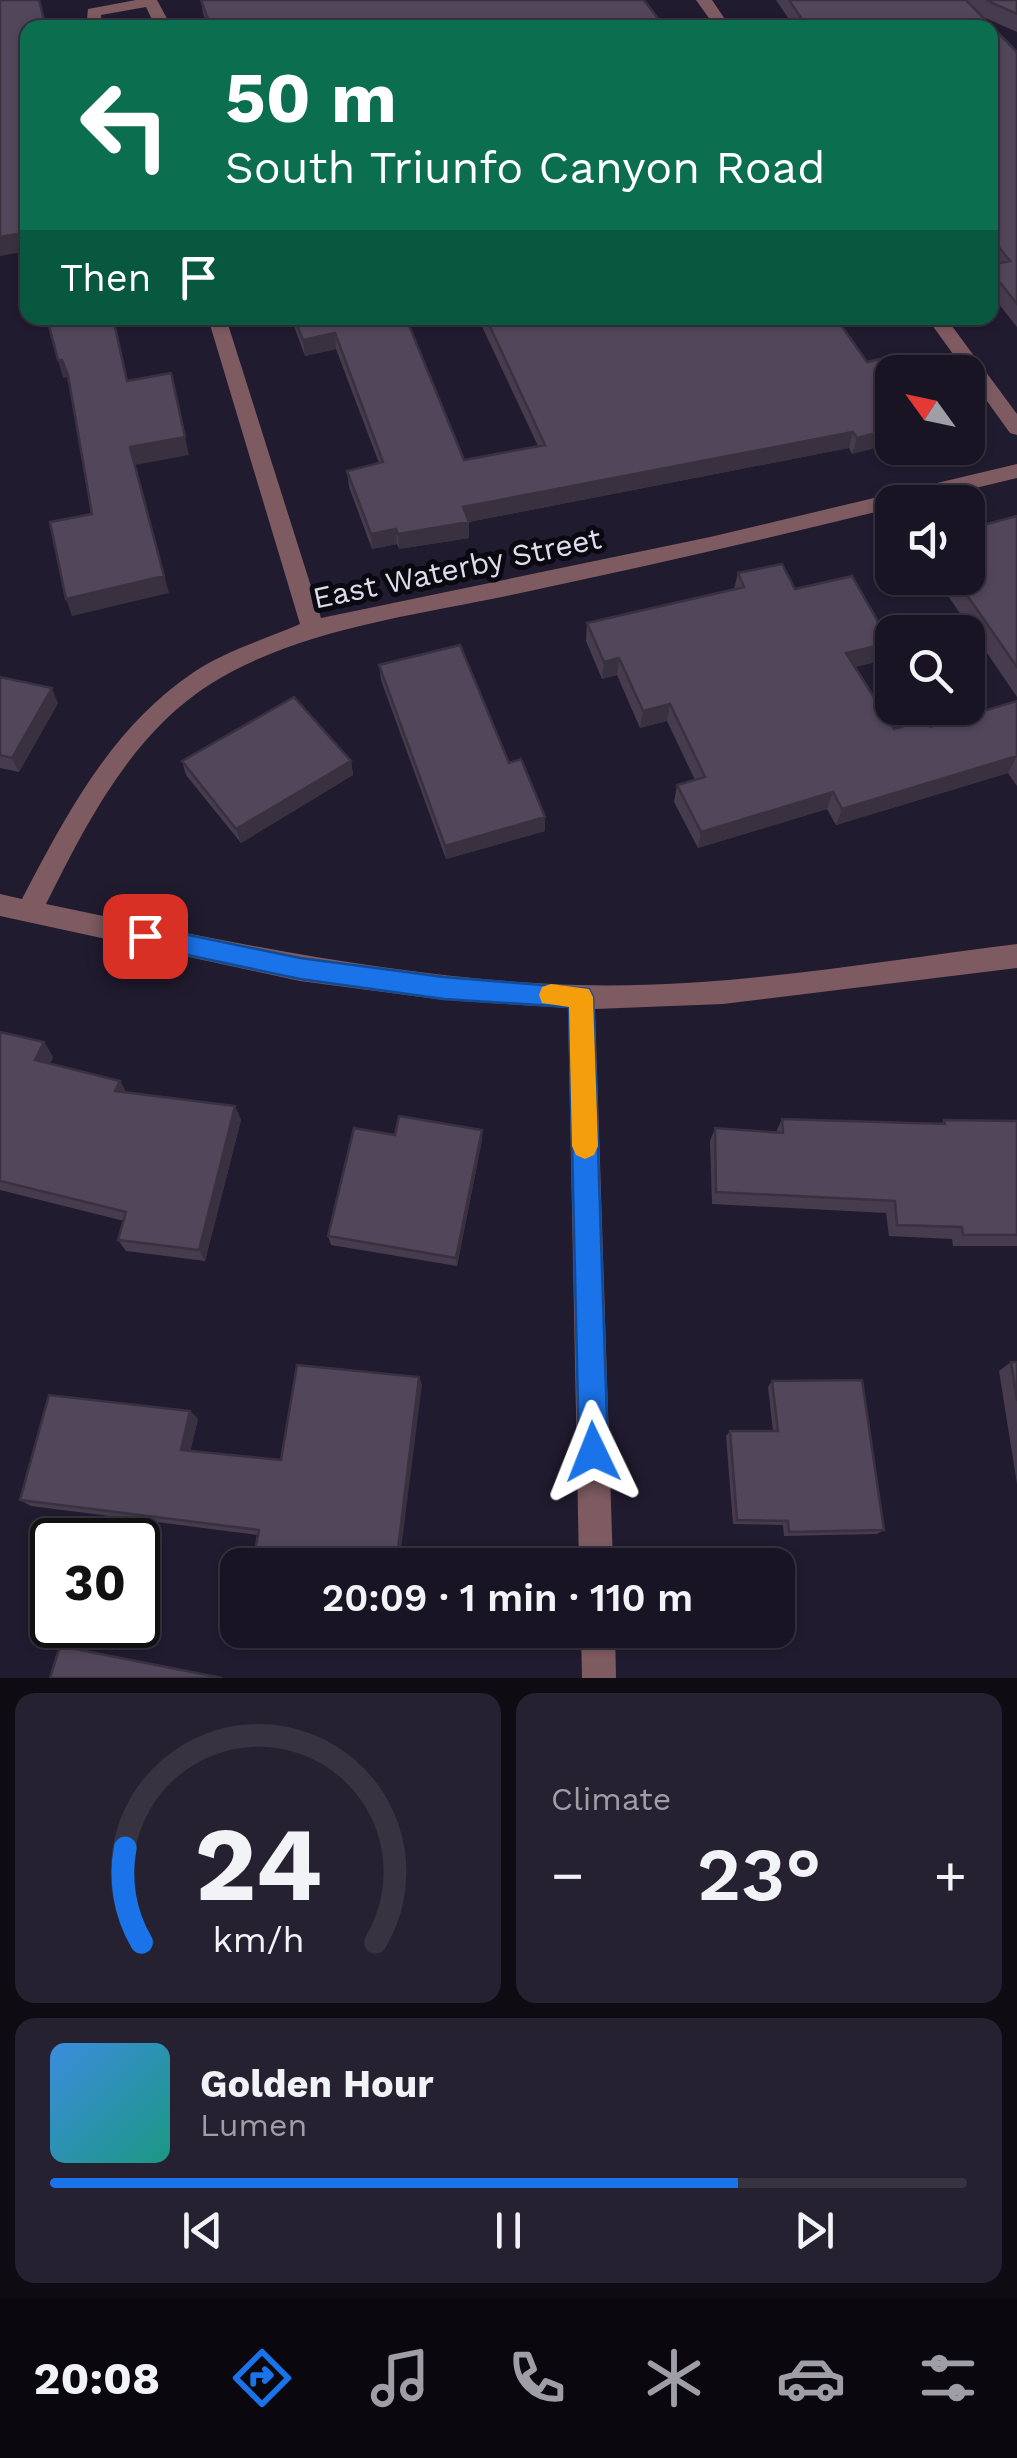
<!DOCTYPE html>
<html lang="en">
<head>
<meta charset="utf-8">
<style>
	:root { --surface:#191423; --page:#262130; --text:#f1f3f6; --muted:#9f9ea6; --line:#373341; --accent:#1a73e8 }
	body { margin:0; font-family:"Work Sans",sans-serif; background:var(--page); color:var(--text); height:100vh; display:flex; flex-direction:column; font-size:38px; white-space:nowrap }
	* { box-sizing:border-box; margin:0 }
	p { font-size:32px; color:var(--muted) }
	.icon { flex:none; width:55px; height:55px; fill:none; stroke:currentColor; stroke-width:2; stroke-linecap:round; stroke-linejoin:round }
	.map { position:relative; height:1678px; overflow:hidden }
	.details { display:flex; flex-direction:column; gap:15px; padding:15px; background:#0e0b13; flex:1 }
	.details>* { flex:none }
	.hud { position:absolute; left:20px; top:20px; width:978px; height:305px; border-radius:20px; box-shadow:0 2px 8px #0004,0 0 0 2px var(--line); background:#0b6e4f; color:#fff; overflow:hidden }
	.needle { width:65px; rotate:303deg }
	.fabs { position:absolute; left:875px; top:355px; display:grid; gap:20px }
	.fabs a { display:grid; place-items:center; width:110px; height:110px; border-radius:20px; background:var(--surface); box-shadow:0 2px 8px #0004,0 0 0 2px var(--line); font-size:50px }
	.speed { position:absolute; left:30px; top:1518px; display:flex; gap:20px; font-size:50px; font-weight:700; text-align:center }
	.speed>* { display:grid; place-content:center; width:130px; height:130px; border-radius:50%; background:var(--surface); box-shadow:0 2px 8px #0004,0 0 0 2px var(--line); line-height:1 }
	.speed .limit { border:5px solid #111; border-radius:15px; background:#fff; color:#111 }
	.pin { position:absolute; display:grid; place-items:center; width:85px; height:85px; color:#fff; margin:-42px; border-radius:20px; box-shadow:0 5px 15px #0006 }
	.me { position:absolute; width:110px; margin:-55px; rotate:358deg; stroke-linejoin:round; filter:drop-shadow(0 0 8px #0008) }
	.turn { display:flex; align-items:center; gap:35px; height:210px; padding:0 40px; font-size:45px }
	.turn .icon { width:130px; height:130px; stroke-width:2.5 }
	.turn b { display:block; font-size:70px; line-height:85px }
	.then { display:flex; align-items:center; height:95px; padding:0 40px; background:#0003; gap:20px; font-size:38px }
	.big { font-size:75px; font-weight:600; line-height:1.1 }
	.details .tile { flex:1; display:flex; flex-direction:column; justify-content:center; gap:15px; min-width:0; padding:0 35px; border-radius:20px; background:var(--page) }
	.details .dial { align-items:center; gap:0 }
	.dial svg { height:260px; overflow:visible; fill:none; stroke:var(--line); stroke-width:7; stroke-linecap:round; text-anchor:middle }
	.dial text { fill:var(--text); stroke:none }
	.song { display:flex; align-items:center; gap:30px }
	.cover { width:120px; height:120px; border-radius:15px; background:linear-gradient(135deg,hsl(210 70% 55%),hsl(170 70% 35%)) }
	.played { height:10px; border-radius:5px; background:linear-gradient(90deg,var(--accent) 75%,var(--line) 75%) }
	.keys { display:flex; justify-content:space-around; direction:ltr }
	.heat { display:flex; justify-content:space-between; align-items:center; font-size:55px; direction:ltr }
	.details .tiles { flex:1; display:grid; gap:15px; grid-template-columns:1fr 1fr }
	.tile:last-child { grid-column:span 2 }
	.trip { position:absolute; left:220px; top:1548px; width:575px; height:100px; border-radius:20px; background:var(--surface); box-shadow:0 2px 8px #0004,0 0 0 2px var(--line); font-weight:600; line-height:100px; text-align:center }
	.tabs { display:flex; height:160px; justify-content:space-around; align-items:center; background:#0a080e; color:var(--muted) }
	.tabs .icon { width:70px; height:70px }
	.tabs .on { color:var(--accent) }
	.tabs b { font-size:45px; color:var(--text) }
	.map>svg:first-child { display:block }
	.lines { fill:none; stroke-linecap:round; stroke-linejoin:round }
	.minor { fill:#7e5b60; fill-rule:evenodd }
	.wall { fill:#473c4d }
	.shaded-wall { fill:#39313f }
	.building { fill:#52465a; stroke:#39313f; stroke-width:2.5 }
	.route { fill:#1a73e8; stroke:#114b97; stroke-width:2.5 }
	.slow { fill:#f59e0b }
	.labels { text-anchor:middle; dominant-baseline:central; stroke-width:10; stroke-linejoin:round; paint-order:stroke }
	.street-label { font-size:30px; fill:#e0ddeb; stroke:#0a0810 }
</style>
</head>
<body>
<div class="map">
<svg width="1017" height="1678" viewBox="0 0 1017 1678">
	<rect width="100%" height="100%" fill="#211b2f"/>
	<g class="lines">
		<!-- minor -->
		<path class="minor" d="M 136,0 L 157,0 L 172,28 L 156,28 L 146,7 L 101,15 L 102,28 L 86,28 L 88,9 Z
			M 696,0 L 712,0 L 731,28 L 716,28 Z
			M 208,318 L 226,318 L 321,618 L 710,537 L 1017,464 L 1017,478 L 917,502 L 892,502 L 892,508 C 767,539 642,567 516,594 C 417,615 299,629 212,683 C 132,733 87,822 46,904 C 223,941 397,979 578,985 C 725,989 872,962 1017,944 L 1017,968 L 723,1004 L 595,1009 L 613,1565 L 579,1565 L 568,1008 L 444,1000 L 300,981 L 0,916 L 0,894 L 22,899 C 67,813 112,727 194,672 C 225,651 266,639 300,624 Z
			M 927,318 L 946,318 L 1017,414 L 1017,435 L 1010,433 Z
			M 581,1630 L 615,1630 L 616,1678 L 582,1678 Z"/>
	</g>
	<!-- wall -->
	<path class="wall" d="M 201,0 L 662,28 L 208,28 L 203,13 Z
		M 776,0 L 1017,0 L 1017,32 L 981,16 L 1017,52 L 1017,327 L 990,293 L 990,265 L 994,264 L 990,259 L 990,28 L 795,28 Z
		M 291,318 L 406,318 L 464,460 L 538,446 L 478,318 L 836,318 L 867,362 L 902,354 L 852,454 L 849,448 L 469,522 L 469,538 L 399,549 L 397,544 L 372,549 L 349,487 L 347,471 L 379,463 L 336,349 L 305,356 Z
		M 1017,516 L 1017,697 L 936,578 L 968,578 Z
		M 738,573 L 795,589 L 890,643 L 884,660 L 855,667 L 894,729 L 930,727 L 1017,701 L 1017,786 L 1008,773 L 836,825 L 827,809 L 698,848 L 674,802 L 677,785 L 695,780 L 667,721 L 640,728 L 617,675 L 602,679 L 586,641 L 587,623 L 734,589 Z
		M 379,665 L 509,763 L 545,817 L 545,831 L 446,859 L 381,680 Z
		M 0,677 L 58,703 L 19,772 L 0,768 Z
		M 182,761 L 351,761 L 353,775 L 241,843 L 186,775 Z
		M 0,1032 L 44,1042 L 53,1057 L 50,1064 L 126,1092 L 235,1106 L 241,1120 L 205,1261 L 126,1251 L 118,1240 L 124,1221 L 0,1190 Z
		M 782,1119 L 941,1124 L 944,1120 L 1017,1121 L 1017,1246 L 953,1246 L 952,1239 L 889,1236 L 886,1213 L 712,1204 L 710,1141 L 715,1128 L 776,1132 Z
		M 395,1135 L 482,1140 L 457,1266 L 331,1245 L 328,1236 Z
		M 1011,1362 L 1017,1362 L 1017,1484 L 999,1371 Z
		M 419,1377 L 422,1385 L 258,1535 L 31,1506 L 20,1500 L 190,1411 L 198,1419 L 190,1451 L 281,1460 Z
		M 772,1381 L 884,1530 L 877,1534 L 784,1536 L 783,1525 L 733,1524 L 726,1436 L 730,1431 L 773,1431 L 768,1387 Z"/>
	<!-- shaded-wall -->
	<path class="shaded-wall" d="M 25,233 L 28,240 L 28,251 L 0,256 L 0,237 Z
		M 335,333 L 336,349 L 305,356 L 303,340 Z
		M 58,360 L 62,360 L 68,377 L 63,378 Z
		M 171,373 L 189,455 L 135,465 L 169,593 L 72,616 L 66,599 L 130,447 Z
		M 892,429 L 892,444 L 852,454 L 857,438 Z
		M 853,432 L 849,448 L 463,523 L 463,507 Z
		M 469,522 L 469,538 L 399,549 L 398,534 Z
		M 396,529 L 397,544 L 372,549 L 371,534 Z
		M 890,643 L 884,660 L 841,670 L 846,653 Z
		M 619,658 L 617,675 L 602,679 L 604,662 Z
		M 52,688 L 58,703 L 19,772 L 12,758 Z
		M 670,704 L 667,721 L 640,728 L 643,711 Z
		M 1017,756 L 1008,773 L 836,825 L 842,809 Z
		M 351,761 L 353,775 L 241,843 L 236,829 Z
		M 833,792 L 827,809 L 698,848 L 701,832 Z
		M 545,817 L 545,831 L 446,859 L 445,846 Z
		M 44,1042 L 53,1057 L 44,1074 L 35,1060 Z
		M 120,1081 L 128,1095 L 115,1091 Z
		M 235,1106 L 241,1120 L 205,1261 L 199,1250 Z
		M 482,1130 L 482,1140 L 457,1266 L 456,1258 Z
		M 419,1377 L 422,1385 L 399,1565 L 396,1565 Z
		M 190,1411 L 198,1419 L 189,1458 L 181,1450 Z"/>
	<!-- building -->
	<path class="building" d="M 0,0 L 39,0 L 46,28 L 28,28 L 28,241 L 25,233 L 0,237 Z
		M 201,0 L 644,0 L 662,24 L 645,28 L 211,28 Z
		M 789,0 L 966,0 L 1017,52 L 1017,304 L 990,270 L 990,265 L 1010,261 L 990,236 L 990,28 L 808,28 Z
		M 986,0 L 1017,0 L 1017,14 Z
		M 47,318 L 113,318 L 127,381 L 171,373 L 185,437 L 130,447 L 164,576 L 66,599 L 50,522 L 92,514 L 68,375 L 62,360 L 58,360 Z
		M 294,318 L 406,318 L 464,460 L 545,445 L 486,318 L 836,318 L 867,362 L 902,354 L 915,372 L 892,372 L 892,429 L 857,438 L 853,432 L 463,507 L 469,522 L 398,534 L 396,529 L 371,534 L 347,471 L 383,462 L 335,333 L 303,340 Z
		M 1017,516 L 1017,667 L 955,578 L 968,578 L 968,529 Z
		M 782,564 L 795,589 L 852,576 L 890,643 L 846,653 L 894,729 L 925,720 L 930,727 L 1017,701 L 1017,756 L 842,809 L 833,792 L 701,832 L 677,785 L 705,777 L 670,704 L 643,711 L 619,658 L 604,662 L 587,623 L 744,587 L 738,573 Z
		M 460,645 L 509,763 L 521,759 L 545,817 L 445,846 L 379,665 Z
		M 0,677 L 52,688 L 12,758 L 0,755 Z
		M 294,697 L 351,761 L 236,829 L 182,761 Z
		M 0,1032 L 44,1042 L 35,1060 L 120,1081 L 115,1091 L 235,1106 L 199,1250 L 118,1240 L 126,1212 L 0,1181 Z
		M 399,1116 L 482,1130 L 456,1258 L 328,1236 L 354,1128 L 395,1135 Z
		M 782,1119 L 945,1124 L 944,1120 L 1017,1121 L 1017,1235 L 963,1235 L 962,1227 L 897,1225 L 895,1201 L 716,1192 L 715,1128 L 783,1133 Z
		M 1011,1362 L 1017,1362 L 1017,1401 Z
		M 297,1365 L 419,1377 L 396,1565 L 252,1565 L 259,1530 L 20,1500 L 49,1395 L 190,1411 L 181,1450 L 281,1460 Z
		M 862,1380 L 884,1530 L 789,1532 L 788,1521 L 737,1520 L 730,1431 L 778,1431 L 772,1381 Z
		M 60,1646 L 222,1678 L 50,1678 Z"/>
	<!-- route -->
	<path class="route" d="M 145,926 L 300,958 L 444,977 L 589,989 L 593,997 L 608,1452 L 604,1462 L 593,1466 L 583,1462 L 579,1452 L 569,1007 L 444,999 L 300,979 L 145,946 L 137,943 L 133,936 L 137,929 Z"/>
	<!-- slow -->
	<path class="slow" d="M 551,984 L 589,989 L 593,997 L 598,1146 L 594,1155 L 585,1159 L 576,1155 L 572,1146 L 569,1007 L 542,1003 L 539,995 L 542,987 Z"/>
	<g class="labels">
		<!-- street labels -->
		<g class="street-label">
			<text transform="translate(457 568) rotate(-12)">East Waterby Street</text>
		</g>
	</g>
</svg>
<div class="fabs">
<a><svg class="needle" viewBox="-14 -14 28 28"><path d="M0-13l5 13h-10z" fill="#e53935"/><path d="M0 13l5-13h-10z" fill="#9f9ea6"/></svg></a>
<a><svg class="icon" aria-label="sound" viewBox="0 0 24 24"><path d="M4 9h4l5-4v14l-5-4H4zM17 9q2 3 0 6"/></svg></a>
<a><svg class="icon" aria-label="search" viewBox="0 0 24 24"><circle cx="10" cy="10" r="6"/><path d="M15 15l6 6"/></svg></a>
</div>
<div class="speed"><div class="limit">30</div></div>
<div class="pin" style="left:145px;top:936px;background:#d93025"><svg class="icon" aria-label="arrive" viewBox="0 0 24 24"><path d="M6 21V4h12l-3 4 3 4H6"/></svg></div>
<svg class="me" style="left:593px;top:1452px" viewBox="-20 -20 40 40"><path d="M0-17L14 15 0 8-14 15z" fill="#1a73e8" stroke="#fff" stroke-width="4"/></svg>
<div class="trip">20:09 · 1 min · 110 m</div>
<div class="hud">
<div class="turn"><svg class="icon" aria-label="left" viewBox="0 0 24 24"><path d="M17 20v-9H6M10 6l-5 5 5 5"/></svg><div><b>50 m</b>South Triunfo Canyon Road</div></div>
<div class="then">Then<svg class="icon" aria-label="arrive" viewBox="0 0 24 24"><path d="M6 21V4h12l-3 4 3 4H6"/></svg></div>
</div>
</div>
<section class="details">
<div class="tiles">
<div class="tile dial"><svg viewBox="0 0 100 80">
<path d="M14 69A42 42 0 1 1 86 69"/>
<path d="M14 69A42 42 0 0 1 9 40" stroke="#1a73e8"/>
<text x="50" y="56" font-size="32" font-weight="700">24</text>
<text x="50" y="72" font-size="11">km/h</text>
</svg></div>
<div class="tile"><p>Climate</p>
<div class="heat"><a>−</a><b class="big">23°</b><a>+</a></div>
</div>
<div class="tile">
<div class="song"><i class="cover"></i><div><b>Golden Hour</b><p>Lumen</p></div></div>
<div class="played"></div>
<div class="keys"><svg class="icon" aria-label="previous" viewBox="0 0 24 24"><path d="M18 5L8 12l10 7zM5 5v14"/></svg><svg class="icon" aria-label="pause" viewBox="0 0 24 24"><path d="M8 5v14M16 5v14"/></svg><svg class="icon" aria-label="next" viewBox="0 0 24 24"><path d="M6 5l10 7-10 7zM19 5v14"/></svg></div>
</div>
</div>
</section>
<nav class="tabs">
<b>20:08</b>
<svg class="icon on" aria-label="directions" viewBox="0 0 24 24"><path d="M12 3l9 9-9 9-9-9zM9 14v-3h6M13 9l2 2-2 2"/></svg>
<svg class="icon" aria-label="music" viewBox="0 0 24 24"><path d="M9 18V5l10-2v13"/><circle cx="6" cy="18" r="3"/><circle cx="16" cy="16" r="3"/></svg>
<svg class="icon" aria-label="phone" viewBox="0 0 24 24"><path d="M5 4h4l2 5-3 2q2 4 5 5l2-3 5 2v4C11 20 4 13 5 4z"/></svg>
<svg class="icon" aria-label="climate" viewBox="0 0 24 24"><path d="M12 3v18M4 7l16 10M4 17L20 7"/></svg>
<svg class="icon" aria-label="car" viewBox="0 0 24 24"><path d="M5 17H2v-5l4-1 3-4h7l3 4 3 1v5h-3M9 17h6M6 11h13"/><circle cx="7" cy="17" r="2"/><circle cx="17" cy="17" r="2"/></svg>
<svg class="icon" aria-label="filters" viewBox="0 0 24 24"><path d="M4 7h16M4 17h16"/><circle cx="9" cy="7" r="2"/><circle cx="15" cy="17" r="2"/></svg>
</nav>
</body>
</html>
